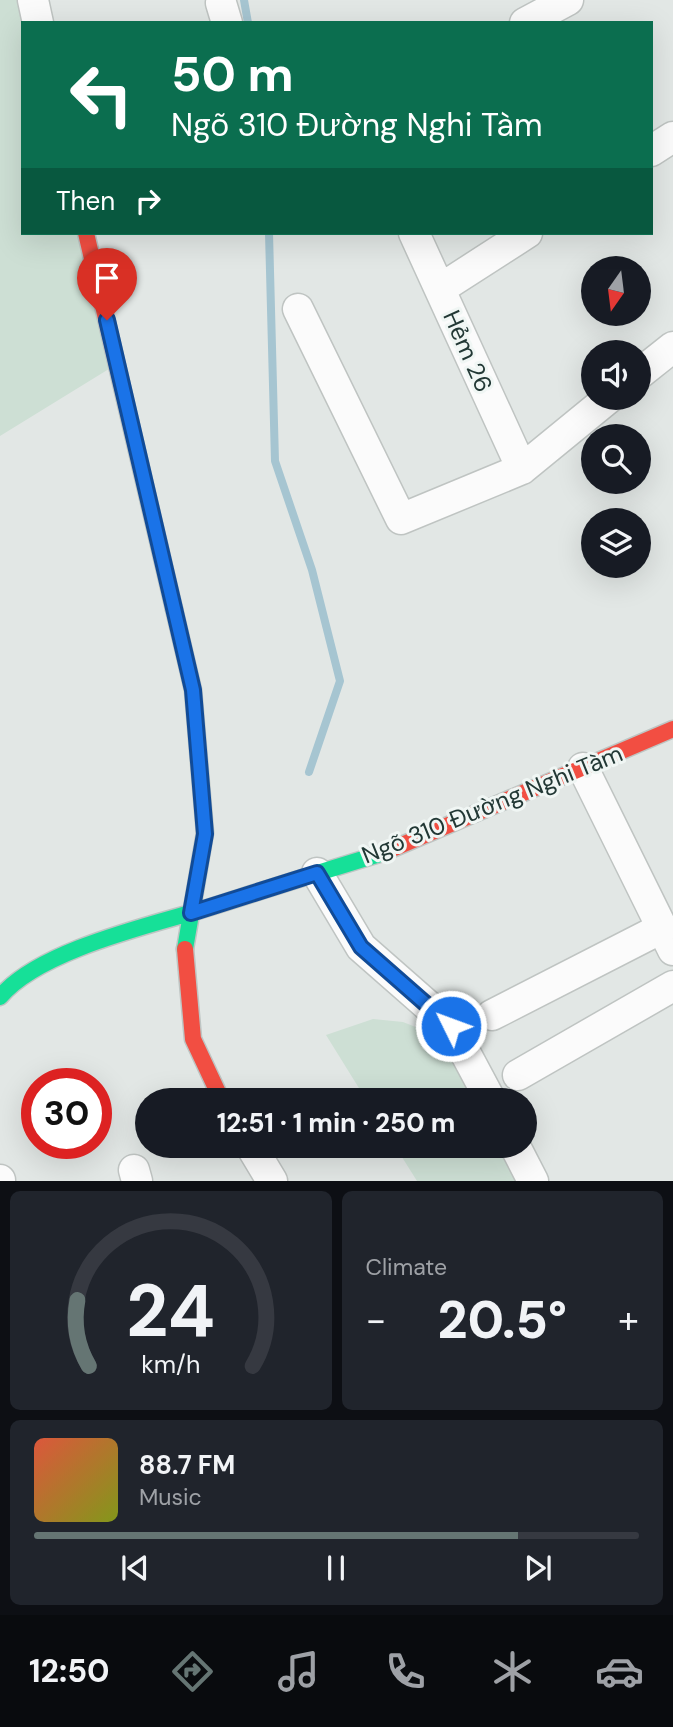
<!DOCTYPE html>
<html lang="en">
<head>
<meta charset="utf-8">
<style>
	:root { --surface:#171b24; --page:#20242c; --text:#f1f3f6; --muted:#9ea1a6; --line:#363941; --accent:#657573 }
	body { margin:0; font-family:"DM Sans",sans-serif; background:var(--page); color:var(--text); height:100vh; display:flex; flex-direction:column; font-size:26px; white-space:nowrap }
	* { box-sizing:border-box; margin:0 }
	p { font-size:23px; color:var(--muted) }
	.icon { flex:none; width:38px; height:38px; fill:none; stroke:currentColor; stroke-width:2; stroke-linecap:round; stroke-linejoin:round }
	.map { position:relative; height:1181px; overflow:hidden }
	.details { display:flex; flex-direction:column; gap:10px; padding:10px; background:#0d0f14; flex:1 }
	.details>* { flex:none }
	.hud { position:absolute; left:21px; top:21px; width:632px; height:214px; border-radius:0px; box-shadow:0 7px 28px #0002; background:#0b6e4f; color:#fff; overflow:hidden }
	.needle { width:46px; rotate:194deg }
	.fabs { position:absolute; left:581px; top:256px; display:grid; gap:14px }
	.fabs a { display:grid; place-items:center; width:70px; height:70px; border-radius:50%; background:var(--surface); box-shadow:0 7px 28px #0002; font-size:35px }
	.speed { position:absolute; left:21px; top:1068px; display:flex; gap:14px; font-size:35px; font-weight:700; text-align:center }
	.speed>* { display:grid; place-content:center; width:91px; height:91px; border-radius:50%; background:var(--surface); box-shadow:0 7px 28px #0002; line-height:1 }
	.speed .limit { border:10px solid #d22; background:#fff; color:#111 }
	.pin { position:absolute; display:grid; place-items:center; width:60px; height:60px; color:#fff; margin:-72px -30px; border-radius:50% 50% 50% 0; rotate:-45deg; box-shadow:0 0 7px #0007 }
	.pin .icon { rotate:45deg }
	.me { position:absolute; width:77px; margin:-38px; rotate:312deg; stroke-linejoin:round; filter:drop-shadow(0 0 5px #0008) }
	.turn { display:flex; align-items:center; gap:24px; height:147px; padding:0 35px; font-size:32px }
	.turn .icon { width:91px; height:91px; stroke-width:2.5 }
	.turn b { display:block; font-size:49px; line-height:60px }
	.then { display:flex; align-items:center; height:66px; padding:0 35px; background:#0003; gap:14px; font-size:26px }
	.big { font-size:52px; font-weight:800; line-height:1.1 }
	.details .card { flex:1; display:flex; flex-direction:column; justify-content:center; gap:10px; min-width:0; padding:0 24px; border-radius:10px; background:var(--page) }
	.details .dial { align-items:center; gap:0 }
	.dial svg { height:182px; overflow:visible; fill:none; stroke:var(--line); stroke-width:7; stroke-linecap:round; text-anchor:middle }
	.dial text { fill:var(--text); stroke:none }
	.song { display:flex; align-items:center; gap:21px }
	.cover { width:84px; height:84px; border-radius:10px; background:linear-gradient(135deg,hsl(10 70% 55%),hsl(70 70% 35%)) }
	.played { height:7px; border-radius:4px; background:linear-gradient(90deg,var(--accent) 80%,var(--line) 80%) }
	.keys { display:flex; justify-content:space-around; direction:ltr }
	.heat { display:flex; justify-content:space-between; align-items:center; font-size:38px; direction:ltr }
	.details .tiles { flex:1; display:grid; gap:10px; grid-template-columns:1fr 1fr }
	.card:last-child { grid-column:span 2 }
	.trip { position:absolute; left:135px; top:1088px; width:402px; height:70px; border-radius:35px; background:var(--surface); box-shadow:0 7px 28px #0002; font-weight:800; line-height:70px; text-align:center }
	.dock { display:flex; height:112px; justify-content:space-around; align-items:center; background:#090b0e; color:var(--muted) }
	.dock .icon { width:49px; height:49px }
	.dock .selected { color:var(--accent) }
	.dock b { font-size:32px; color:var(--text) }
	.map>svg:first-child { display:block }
	.green { fill:#cddfd4 }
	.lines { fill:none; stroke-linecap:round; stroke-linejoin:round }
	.stream { stroke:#a6c5d1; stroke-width:8 }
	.street-casing { stroke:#bfc4c2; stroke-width:33 }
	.fast-casing { stroke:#bec5c3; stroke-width:19 }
	.jam-casing { stroke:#bec5c3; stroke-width:19 }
	.street { stroke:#fbfbfb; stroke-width:30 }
	.fast { stroke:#16e098; stroke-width:16 }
	.jam { stroke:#f24e42; stroke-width:16 }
	.route-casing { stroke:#114b97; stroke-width:18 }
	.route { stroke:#1a73e8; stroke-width:12 }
	.labels { text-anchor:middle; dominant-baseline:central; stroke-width:6; stroke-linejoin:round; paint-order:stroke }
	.street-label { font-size:24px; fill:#223835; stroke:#f0f6f4 }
</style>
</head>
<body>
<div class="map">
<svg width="673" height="1181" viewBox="0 0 673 1181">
	<rect width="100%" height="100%" fill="#e2e7e5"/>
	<!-- green -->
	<path class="green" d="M 0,0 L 34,0 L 23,23 L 23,233 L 87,233 L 117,364 L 0,436 Z
		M 373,1019 L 403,1022 L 461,1045 L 485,1101 L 367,1101 L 326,1035 Z
		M 395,1146 L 508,1146 L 525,1181 L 417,1181 Z"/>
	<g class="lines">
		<!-- stream -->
		<path class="stream" d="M 244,0 L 248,23
			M 269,233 L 275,461 L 312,570 L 340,681 L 309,772"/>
		<defs>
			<path id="street" d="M 33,0 L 38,23
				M 221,3 L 227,23
				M 525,23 L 568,0
				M 651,151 L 673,137
				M 414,233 L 522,469
				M 440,289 L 527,233
				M 298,309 L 401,519 L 522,469 L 610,397
				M 639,374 L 673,347
				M 583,768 L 673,950
				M 317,873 L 361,947 L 451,1026 L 491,1101
				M 492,1015 L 662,928
				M 518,1075 L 673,986
				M 251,1146 L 272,1181
				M 515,1146 L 533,1181
				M 134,1170 L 137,1181
				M 0,1180 L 0,1181"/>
			<path id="fast" d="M 174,609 L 193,690 L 205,833 L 185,949
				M 0,997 C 38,951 147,926 204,909 C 264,890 323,871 383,853"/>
			<path id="jam" d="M 86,233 L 174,609
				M 383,853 L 673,729
				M 185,949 L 193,1039 L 222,1101"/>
		</defs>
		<!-- street casing -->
		<use href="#street" class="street-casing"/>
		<!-- fast casing -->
		<use href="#fast" class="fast-casing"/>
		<!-- jam casing -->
		<use href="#jam" class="jam-casing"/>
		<!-- street -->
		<use href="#street" class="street"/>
		<!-- fast -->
		<use href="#fast" class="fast"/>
		<!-- jam -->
		<use href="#jam" class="jam"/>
	</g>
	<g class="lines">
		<defs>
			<path id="route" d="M 107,320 L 193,690 L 205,834 L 191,913 L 317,873 L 361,947 L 451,1026"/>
		</defs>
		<!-- route casing -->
		<use href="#route" class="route-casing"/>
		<!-- route -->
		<use href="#route" class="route"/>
	</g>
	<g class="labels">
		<!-- street labels -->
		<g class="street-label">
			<text transform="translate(468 351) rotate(66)">Hẻm 26</text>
			<text transform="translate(492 804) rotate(-22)">Ngõ 310 Đường Nghi Tàm</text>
		</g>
	</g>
</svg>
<div class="fabs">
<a><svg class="needle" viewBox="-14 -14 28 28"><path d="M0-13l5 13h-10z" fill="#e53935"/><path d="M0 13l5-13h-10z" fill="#9ea1a6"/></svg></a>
<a><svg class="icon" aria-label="sound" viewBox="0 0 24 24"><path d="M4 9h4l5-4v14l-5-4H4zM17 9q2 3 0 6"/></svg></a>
<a><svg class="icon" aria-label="search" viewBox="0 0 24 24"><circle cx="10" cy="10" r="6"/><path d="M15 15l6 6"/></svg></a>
<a><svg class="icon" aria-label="layers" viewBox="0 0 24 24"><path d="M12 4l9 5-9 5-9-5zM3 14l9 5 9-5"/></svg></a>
</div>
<div class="speed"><div class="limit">30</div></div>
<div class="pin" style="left:107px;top:320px;background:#d93025"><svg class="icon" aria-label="arrive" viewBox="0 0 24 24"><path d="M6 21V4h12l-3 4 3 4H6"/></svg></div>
<svg class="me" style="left:451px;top:1026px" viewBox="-20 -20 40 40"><circle r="17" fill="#1a73e8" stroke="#fff" stroke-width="3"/><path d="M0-11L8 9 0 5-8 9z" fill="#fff"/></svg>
<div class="trip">12:51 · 1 min · 250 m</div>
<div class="hud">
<div class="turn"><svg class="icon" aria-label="left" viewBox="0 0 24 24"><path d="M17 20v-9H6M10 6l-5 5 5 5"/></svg><div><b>50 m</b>Ngõ 310 Đường Nghi Tàm</div></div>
<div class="then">Then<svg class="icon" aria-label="right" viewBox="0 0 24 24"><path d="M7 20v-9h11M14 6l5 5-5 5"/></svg></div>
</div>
</div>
<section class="details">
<div class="tiles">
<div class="card dial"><svg viewBox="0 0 100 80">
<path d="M14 69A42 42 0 1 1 86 69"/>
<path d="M14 69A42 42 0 0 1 9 40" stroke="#657573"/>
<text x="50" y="56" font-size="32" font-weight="700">24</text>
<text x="50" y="72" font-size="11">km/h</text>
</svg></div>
<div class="card"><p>Climate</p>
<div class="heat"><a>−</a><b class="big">20.5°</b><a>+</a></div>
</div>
<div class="card">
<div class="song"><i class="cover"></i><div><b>88.7 FM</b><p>Music</p></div></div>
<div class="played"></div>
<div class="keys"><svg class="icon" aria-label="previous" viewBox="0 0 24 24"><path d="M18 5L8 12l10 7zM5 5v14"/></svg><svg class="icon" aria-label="pause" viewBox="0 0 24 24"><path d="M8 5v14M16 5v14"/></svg><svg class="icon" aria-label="next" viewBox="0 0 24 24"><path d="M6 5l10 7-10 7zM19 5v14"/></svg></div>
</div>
</div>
</section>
<nav class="dock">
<b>12:50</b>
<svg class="icon selected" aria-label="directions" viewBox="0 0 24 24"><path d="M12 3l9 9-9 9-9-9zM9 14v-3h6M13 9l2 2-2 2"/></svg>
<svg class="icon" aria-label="music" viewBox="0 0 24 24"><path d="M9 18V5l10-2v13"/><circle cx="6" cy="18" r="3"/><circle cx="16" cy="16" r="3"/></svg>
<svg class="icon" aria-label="phone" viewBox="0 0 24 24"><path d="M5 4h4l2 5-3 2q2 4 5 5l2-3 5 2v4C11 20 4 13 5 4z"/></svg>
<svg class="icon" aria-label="climate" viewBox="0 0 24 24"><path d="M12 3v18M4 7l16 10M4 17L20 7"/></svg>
<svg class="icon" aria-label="car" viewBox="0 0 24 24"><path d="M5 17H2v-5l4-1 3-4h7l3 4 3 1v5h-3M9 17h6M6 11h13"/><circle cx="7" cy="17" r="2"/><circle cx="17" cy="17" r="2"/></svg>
</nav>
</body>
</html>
